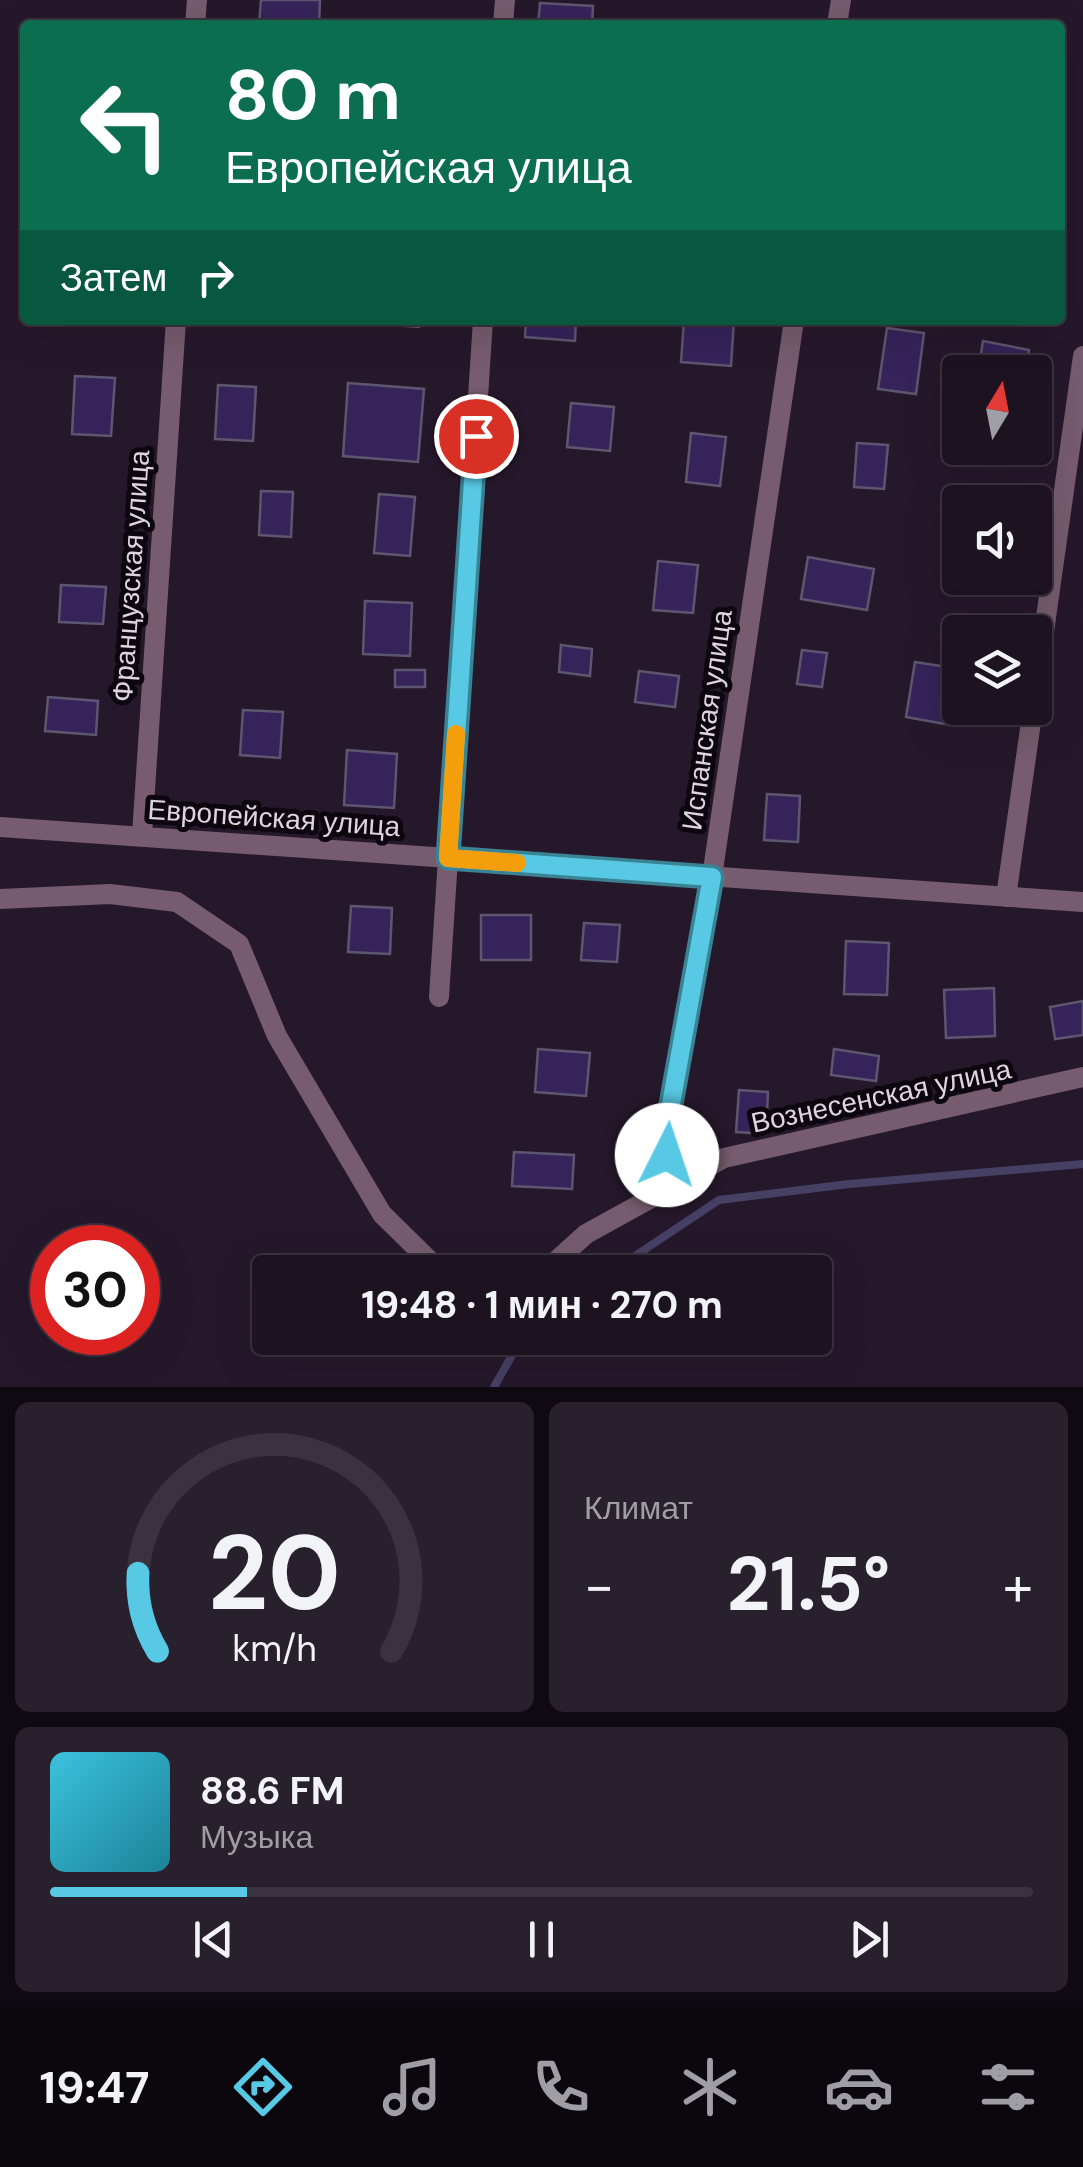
<!DOCTYPE html>
<html lang="ru">
<head>
<meta charset="utf-8">
<style>
	:root { --surface:#1c1220; --page:#29202d; --text:#f1f3f6; --muted:#a09ea5; --line:#3a323e; --accent:#58c9e4 }
	body { margin:0; font-family:"DM Sans",sans-serif; background:var(--page); color:var(--text); height:100vh; display:flex; flex-direction:column; font-size:38px; white-space:nowrap }
	* { box-sizing:border-box; margin:0 }
	p { font-size:32px; color:var(--muted) }
	.icon { flex:none; width:55px; height:55px; fill:none; stroke:currentColor; stroke-width:2; stroke-linecap:round; stroke-linejoin:round }
	.map { position:relative; height:1387px; overflow:hidden }
	.panel { display:flex; flex-direction:column; gap:15px; padding:15px; background:#0f0a12; flex:1 }
	.panel>* { flex:none }
	.top-card { position:absolute; left:20px; top:20px; width:1045px; height:305px; border-radius:10px; box-shadow:0 10px 40px #0002,0 0 0 2px var(--line); background:#0b6e4f; color:#fff; overflow:hidden }
	.needle { width:65px; rotate:10deg }
	.fabs { position:absolute; left:942px; top:355px; display:grid; gap:20px }
	.fabs a { display:grid; place-items:center; width:110px; height:110px; border-radius:10px; background:var(--surface); box-shadow:0 10px 40px #0002,0 0 0 2px var(--line); font-size:50px }
	.speed { position:absolute; left:30px; top:1225px; display:flex; gap:20px; font-size:50px; font-weight:700; text-align:center }
	.speed>* { display:grid; place-content:center; width:130px; height:130px; border-radius:50%; background:var(--surface); box-shadow:0 10px 40px #0002,0 0 0 2px var(--line); line-height:1 }
	.speed .limit { border:15px solid #d22; background:#fff; color:#111 }
	.pin { position:absolute; display:grid; place-items:center; width:85px; height:85px; color:#fff; margin:-42px; border:5px solid #fff; border-radius:50%; box-shadow:0 2px 10px #0007 }
	.me { position:absolute; width:110px; margin:-55px; rotate:4deg; stroke-linejoin:round; filter:drop-shadow(0 0 8px #0008) }
	.turn { display:flex; align-items:center; gap:35px; height:210px; padding:0 40px; font-size:45px }
	.turn .icon { width:130px; height:130px; stroke-width:2.5 }
	.turn b { display:block; font-size:70px; line-height:85px }
	.then { display:flex; align-items:center; height:95px; padding:0 40px; background:#0003; gap:20px; font-size:38px }
	.big { font-size:75px; font-weight:700; line-height:1.1 }
	.panel .widget { flex:1; display:flex; flex-direction:column; justify-content:center; gap:15px; min-width:0; padding:0 35px; border-radius:15px; background:var(--page) }
	.panel .dial { align-items:center; gap:0 }
	.dial svg { height:260px; overflow:visible; fill:none; stroke:var(--line); stroke-width:7; stroke-linecap:round; text-anchor:middle }
	.dial text { fill:var(--text); stroke:none }
	.song { display:flex; align-items:center; gap:30px }
	.cover { width:120px; height:120px; border-radius:15px; background:linear-gradient(135deg,hsl(190 70% 55%),hsl(190 70% 35%)) }
	.played { height:10px; border-radius:5px; background:linear-gradient(90deg,var(--accent) 20%,var(--line) 20%) }
	.keys { display:flex; justify-content:space-around; direction:ltr }
	.heat { display:flex; justify-content:space-between; align-items:center; font-size:55px; direction:ltr }
	.panel .tiles { flex:1; display:grid; gap:15px; grid-template-columns:1fr 1fr }
	.widget:last-child { grid-column:span 2 }
	.trip { position:absolute; left:252px; top:1255px; width:580px; height:100px; border-radius:10px; background:var(--surface); box-shadow:0 10px 40px #0002,0 0 0 2px var(--line); font-weight:700; line-height:100px; text-align:center }
	.menu { display:flex; height:160px; justify-content:space-around; align-items:center; background:#0b070d; color:var(--muted) }
	.menu .icon { width:70px; height:70px }
	.menu .active { color:var(--accent) }
	.menu b { font-size:45px; color:var(--text) }
	.map>svg:first-child { display:block }
	.lines { fill:none; stroke-linecap:round; stroke-linejoin:round }
	.stream { stroke:#474065; stroke-width:8 }
	.building { fill:#36235a; stroke:#5d5670; stroke-width:2.5 }
	.street { stroke:#765c6e; stroke-width:20 }
	.route-casing { stroke:#398394; stroke-width:25 }
	.route { stroke:#58c9e4; stroke-width:18 }
	.slow { stroke:#f59e0b; stroke-width:18 }
	.labels { text-anchor:middle; dominant-baseline:central; stroke-width:10; stroke-linejoin:round; paint-order:stroke }
	.street-label { font-size:28px; fill:#ddd4e1; stroke:#0c060e }
</style>
</head>
<body>
<div class="map">
<svg width="1083" height="1387" viewBox="0 0 1083 1387">
	<rect width="100%" height="100%" fill="#26182b"/>
	<g class="lines">
		<!-- stream -->
		<path class="stream" d="M 611,1272 L 719,1200 L 849,1184 L 1083,1164
			M 494,1387 L 522,1338"/>
	</g>
	<!-- building -->
	<path class="building" d="M 261,0 L 320,0 L 319,25 L 259,25 Z
		M 540,3 L 593,6 L 592,25 L 538,25 Z
		M 366,320 L 420,320 L 419,327 L 366,323 Z
		M 526,320 L 576,320 L 575,341 L 525,337 Z
		M 684,320 L 734,320 L 731,366 L 681,362 Z
		M 887,328 L 924,333 L 916,394 L 878,389 Z
		M 983,341 L 1029,350 L 1025,372 L 978,372 Z
		M 75,376 L 115,378 L 111,436 L 72,434 Z
		M 348,383 L 424,389 L 418,462 L 343,456 Z
		M 218,385 L 256,387 L 253,441 L 215,439 Z
		M 571,403 L 614,407 L 610,451 L 567,447 Z
		M 691,433 L 726,437 L 720,486 L 686,482 Z
		M 857,443 L 888,445 L 884,489 L 854,487 Z
		M 261,491 L 293,492 L 291,537 L 259,535 Z
		M 379,494 L 415,497 L 410,556 L 374,553 Z
		M 808,557 L 874,569 L 867,610 L 801,599 Z
		M 658,561 L 698,565 L 693,613 L 653,610 Z
		M 61,585 L 106,587 L 103,624 L 59,622 Z
		M 365,601 L 412,603 L 410,656 L 363,654 Z
		M 561,645 L 592,649 L 590,676 L 559,672 Z
		M 802,650 L 827,653 L 822,687 L 797,684 Z
		M 915,662 L 954,668 L 945,724 L 906,717 Z
		M 395,670 L 425,670 L 425,687 L 395,687 Z
		M 639,671 L 679,676 L 675,707 L 635,702 Z
		M 48,697 L 98,701 L 96,735 L 45,731 Z
		M 243,710 L 283,712 L 280,758 L 240,755 Z
		M 347,750 L 397,754 L 394,808 L 344,805 Z
		M 767,794 L 800,796 L 798,842 L 764,840 Z
		M 351,906 L 392,908 L 390,954 L 348,952 Z
		M 481,915 L 531,915 L 531,960 L 481,960 Z
		M 584,923 L 620,925 L 617,962 L 581,960 Z
		M 846,941 L 889,943 L 887,995 L 844,994 Z
		M 994,988 L 995,1036 L 946,1038 L 944,990 Z
		M 1083,1001 L 1083,1035 L 1055,1039 L 1050,1007 Z
		M 538,1049 L 590,1053 L 586,1096 L 535,1092 Z
		M 834,1049 L 879,1056 L 876,1081 L 831,1075 Z
		M 739,1090 L 768,1092 L 766,1134 L 736,1132 Z
		M 514,1152 L 574,1155 L 572,1189 L 512,1186 Z"/>
	<g class="lines">
		<!-- street -->
		<path class="street" d="M 195,25 L 197,0
			M 503,25 L 505,0
			M 837,25 L 841,0
			M 1035,695 L 1083,356
			M 0,827 L 1083,902
			M 142,835 L 176,320
			M 1006,897 L 1033,708
			M 0,899 L 110,894 L 177,902 L 239,944 L 277,1036 L 382,1214 L 441,1272
			M 439,997 L 483,320
			M 676,1185 L 667,1155 L 666,1132 L 712,877 L 794,320
			M 544,1272 L 586,1234 L 724,1158 L 1083,1077"/>
	</g>
	<g class="lines">
		<defs>
			<path id="route" d="M 476,436 L 448,858 L 712,877 L 666,1132 L 667,1155"/>
		</defs>
		<!-- route casing -->
		<use href="#route" class="route-casing"/>
		<!-- route -->
		<use href="#route" class="route"/>
		<!-- slow -->
		<path class="slow" d="M 456,734 L 448,858 L 517,863"/>
	</g>
	<g class="labels">
		<!-- street labels -->
		<g class="street-label">
			<text transform="translate(131 576) rotate(-86)">Французская улица</text>
			<text transform="translate(707 720) rotate(-82)">Испанская улица</text>
			<text transform="translate(274 818) rotate(4)">Европейская улица</text>
			<text transform="translate(881 1096) rotate(-12)">Вознесенская улица</text>
		</g>
	</g>
</svg>
<div class="fabs">
<a><svg class="needle" viewBox="-14 -14 28 28"><path d="M0-13l5 13h-10z" fill="#e53935"/><path d="M0 13l5-13h-10z" fill="#a09ea5"/></svg></a>
<a><svg class="icon" aria-label="sound" viewBox="0 0 24 24"><path d="M4 9h4l5-4v14l-5-4H4zM17 9q2 3 0 6"/></svg></a>
<a><svg class="icon" aria-label="layers" viewBox="0 0 24 24"><path d="M12 4l9 5-9 5-9-5zM3 14l9 5 9-5"/></svg></a>
</div>
<div class="speed"><div class="limit">30</div></div>
<div class="pin" style="left:476px;top:436px;background:#d93025"><svg class="icon" aria-label="arrive" viewBox="0 0 24 24"><path d="M6 21V4h12l-3 4 3 4H6"/></svg></div>
<svg class="me" style="left:667px;top:1155px" viewBox="-20 -20 40 40"><circle r="19" fill="#fff"/><path d="M0-13L10 11 0 6-10 11z" fill="#58c9e4"/></svg>
<div class="trip">19:48 · 1 мин · 270 m</div>
<div class="top-card">
<div class="turn"><svg class="icon" aria-label="left" viewBox="0 0 24 24"><path d="M17 20v-9H6M10 6l-5 5 5 5"/></svg><div><b>80 m</b>Европейская улица</div></div>
<div class="then">Затем<svg class="icon" aria-label="right" viewBox="0 0 24 24"><path d="M7 20v-9h11M14 6l5 5-5 5"/></svg></div>
</div>
</div>
<section class="panel">
<div class="tiles">
<div class="widget dial"><svg viewBox="0 0 100 80">
<path d="M14 69A42 42 0 1 1 86 69"/>
<path d="M14 69A42 42 0 0 1 8 45" stroke="#58c9e4"/>
<text x="50" y="56" font-size="32" font-weight="700">20</text>
<text x="50" y="72" font-size="11">km/h</text>
</svg></div>
<div class="widget"><p>Климат</p>
<div class="heat"><a>−</a><b class="big">21.5°</b><a>+</a></div>
</div>
<div class="widget">
<div class="song"><i class="cover"></i><div><b>88.6 FM</b><p>Музыка</p></div></div>
<div class="played"></div>
<div class="keys"><svg class="icon" aria-label="previous" viewBox="0 0 24 24"><path d="M18 5L8 12l10 7zM5 5v14"/></svg><svg class="icon" aria-label="pause" viewBox="0 0 24 24"><path d="M8 5v14M16 5v14"/></svg><svg class="icon" aria-label="next" viewBox="0 0 24 24"><path d="M6 5l10 7-10 7zM19 5v14"/></svg></div>
</div>
</div>
</section>
<nav class="menu">
<b>19:47</b>
<svg class="icon active" aria-label="directions" viewBox="0 0 24 24"><path d="M12 3l9 9-9 9-9-9zM9 14v-3h6M13 9l2 2-2 2"/></svg>
<svg class="icon" aria-label="music" viewBox="0 0 24 24"><path d="M9 18V5l10-2v13"/><circle cx="6" cy="18" r="3"/><circle cx="16" cy="16" r="3"/></svg>
<svg class="icon" aria-label="phone" viewBox="0 0 24 24"><path d="M5 4h4l2 5-3 2q2 4 5 5l2-3 5 2v4C11 20 4 13 5 4z"/></svg>
<svg class="icon" aria-label="climate" viewBox="0 0 24 24"><path d="M12 3v18M4 7l16 10M4 17L20 7"/></svg>
<svg class="icon" aria-label="car" viewBox="0 0 24 24"><path d="M5 17H2v-5l4-1 3-4h7l3 4 3 1v5h-3M9 17h6M6 11h13"/><circle cx="7" cy="17" r="2"/><circle cx="17" cy="17" r="2"/></svg>
<svg class="icon" aria-label="filters" viewBox="0 0 24 24"><path d="M4 7h16M4 17h16"/><circle cx="9" cy="7" r="2"/><circle cx="15" cy="17" r="2"/></svg>
</nav>
</body>
</html>
